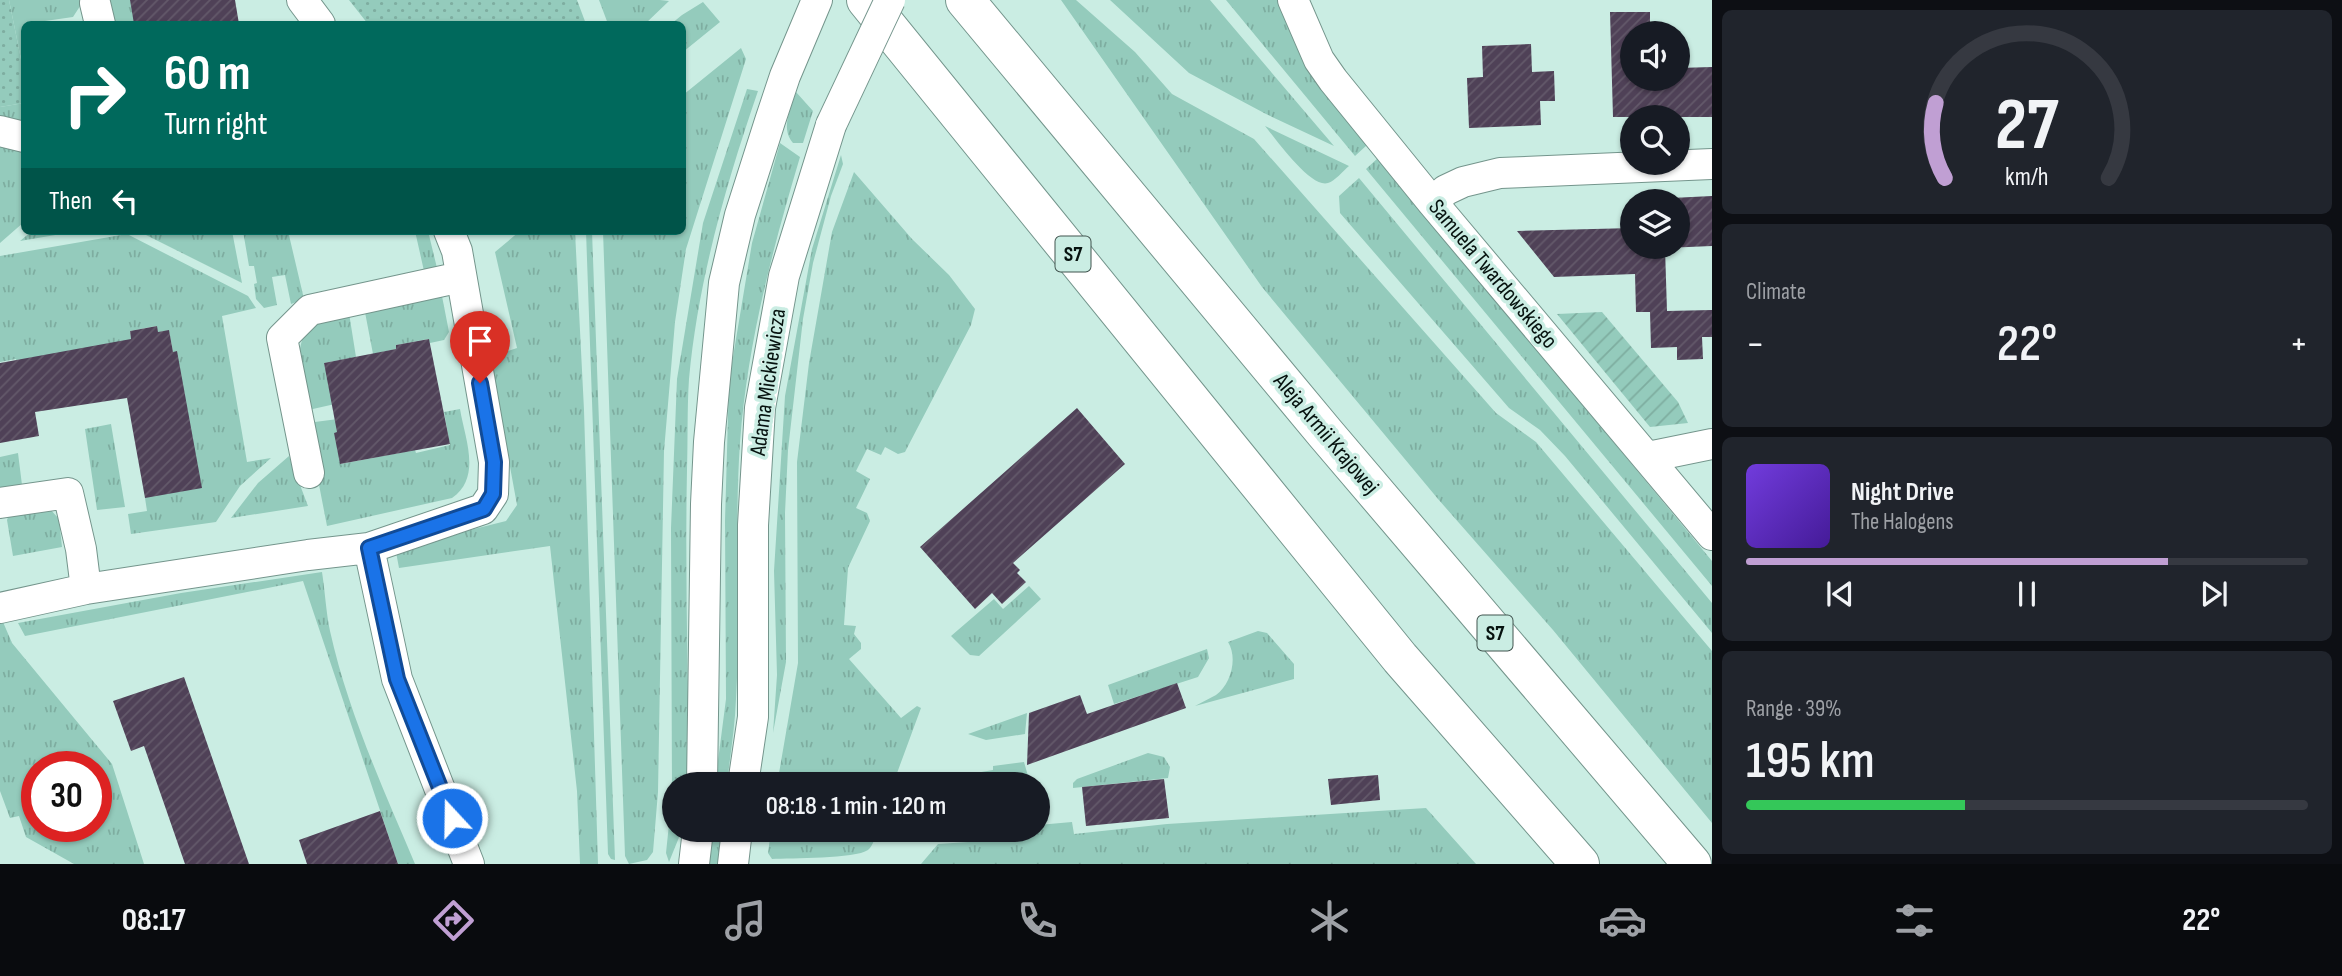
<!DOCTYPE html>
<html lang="en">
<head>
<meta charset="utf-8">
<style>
	:root { --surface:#171b24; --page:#20242c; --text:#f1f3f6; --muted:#9ea1a6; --line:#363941; --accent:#c09fd3 }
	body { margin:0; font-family:"Sofia Sans Condensed",sans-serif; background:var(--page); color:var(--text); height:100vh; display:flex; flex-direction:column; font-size:26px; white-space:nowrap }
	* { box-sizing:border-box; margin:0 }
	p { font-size:23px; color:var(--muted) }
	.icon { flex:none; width:38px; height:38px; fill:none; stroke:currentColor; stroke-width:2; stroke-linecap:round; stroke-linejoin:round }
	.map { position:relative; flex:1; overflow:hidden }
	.side { display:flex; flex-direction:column; gap:10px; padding:10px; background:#0d0f14; width:630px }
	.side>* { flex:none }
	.hud { position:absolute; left:21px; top:21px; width:665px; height:214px; border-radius:10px; box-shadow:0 2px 5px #0004; background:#00695c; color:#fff; overflow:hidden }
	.tools { position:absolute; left:1620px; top:21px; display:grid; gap:14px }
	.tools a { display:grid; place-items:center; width:70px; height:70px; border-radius:50%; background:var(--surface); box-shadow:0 2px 5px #0004; font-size:35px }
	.speed { position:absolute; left:21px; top:751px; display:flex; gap:14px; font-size:35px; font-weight:700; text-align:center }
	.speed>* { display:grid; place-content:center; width:91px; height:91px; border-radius:50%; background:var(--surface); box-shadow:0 2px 5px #0004; line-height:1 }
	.speed .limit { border:10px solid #d22; background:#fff; color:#111 }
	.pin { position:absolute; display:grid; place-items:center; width:60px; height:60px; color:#fff; margin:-72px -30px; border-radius:50% 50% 50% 0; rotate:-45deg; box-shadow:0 0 7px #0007 }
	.pin .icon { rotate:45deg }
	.me { position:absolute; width:77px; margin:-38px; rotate:339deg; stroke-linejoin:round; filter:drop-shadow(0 0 5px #0008) }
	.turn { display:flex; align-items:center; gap:24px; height:147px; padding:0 28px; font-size:32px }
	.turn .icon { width:91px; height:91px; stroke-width:2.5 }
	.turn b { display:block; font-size:49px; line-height:60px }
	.then { display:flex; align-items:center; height:66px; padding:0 28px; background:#0003; gap:14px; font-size:26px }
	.big { font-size:52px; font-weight:600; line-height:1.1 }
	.side .widget { flex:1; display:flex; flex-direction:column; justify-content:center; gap:10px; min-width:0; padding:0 24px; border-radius:10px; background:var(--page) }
	.side .dial { align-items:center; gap:0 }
	.dial svg { height:182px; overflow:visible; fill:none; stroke:var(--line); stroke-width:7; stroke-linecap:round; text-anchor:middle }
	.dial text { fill:var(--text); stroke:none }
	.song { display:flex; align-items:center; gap:21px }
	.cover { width:84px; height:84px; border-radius:10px; background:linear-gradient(135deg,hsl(260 70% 55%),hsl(260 70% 35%)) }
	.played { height:7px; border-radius:4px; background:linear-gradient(90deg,var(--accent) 75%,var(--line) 75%) }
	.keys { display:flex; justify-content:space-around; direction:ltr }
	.heat { display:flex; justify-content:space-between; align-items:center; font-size:38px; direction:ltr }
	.charge { height:10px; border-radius:5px; background:linear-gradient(90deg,#34c759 39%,var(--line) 0) }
	.trip { position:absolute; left:662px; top:772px; width:388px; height:70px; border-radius:35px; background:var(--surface); box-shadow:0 2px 5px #0004; font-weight:600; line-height:70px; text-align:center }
	.tabs { display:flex; height:112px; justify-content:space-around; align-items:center; background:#090b0e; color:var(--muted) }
	.tabs .icon { width:49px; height:49px }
	.tabs .current { color:var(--accent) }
	.tabs b { font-size:32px; color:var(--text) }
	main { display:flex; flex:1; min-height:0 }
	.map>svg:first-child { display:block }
	.grass { fill:url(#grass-tufts); fill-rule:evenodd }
	.park { fill:url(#park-dots) }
	.garden { fill:url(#garden-furrows) }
	.building { fill:url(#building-hatch) }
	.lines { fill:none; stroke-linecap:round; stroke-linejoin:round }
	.minor-casing { stroke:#74958c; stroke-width:32 }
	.highway-casing { stroke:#74958c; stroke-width:40 }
	.minor { stroke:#fff; stroke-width:30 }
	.highway { stroke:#fff; stroke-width:38 }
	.minor-bridge-casing { stroke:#74958c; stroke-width:32; stroke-linecap:butt }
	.minor-bridge { stroke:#fff; stroke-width:30 }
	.route-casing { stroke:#114b97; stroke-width:18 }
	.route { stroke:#1a73e8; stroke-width:12 }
	.labels { text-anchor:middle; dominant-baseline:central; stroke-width:7; stroke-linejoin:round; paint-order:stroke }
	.shield { fill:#caede3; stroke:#41544f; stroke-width:2 }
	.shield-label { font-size:21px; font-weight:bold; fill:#06120f }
	.street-label { font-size:23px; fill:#06120f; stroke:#caede3 }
</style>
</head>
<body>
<main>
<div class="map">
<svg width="1712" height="864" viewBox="0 0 1712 864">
	<defs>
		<pattern id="grass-tufts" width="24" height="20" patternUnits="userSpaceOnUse" patternTransform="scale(1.75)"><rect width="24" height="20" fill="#94cbbc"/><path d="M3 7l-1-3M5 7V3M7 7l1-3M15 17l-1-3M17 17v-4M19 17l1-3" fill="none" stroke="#7eada0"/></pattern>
		<pattern id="park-dots" width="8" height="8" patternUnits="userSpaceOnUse" patternTransform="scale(1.75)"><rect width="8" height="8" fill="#94cbbc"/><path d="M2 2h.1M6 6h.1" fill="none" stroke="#7eada0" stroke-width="1.8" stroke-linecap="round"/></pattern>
		<pattern id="garden-furrows" width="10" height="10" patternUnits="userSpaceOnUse" patternTransform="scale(1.75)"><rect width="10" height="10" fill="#94cbbc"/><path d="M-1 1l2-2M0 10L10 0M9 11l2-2" fill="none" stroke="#7eada0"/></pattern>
		<pattern id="building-hatch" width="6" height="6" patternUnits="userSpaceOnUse" patternTransform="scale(1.75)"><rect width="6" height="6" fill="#4f4157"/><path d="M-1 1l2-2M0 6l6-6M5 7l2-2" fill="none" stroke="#63596a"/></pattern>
	</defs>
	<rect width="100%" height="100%" fill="#caede3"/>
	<!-- grass -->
	<path class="grass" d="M 9,0 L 84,0 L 73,17 L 24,24 L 24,74 Z
		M 108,0 L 130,0 L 138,24 L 112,24 Z
		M 599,0 L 660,0 L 669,1 L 645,24 L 608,24 Z
		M 1061,0 L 1076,0 L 1135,52 L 1172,94 L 1254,139 L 1496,413 L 1536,442 L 1712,651 L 1712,823 L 1553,630 L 1438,499 L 1262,287 Z
		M 1110,0 L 1210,0 L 1334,146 L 1266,114 L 1189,73 Z
		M 1226,0 L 1280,0 L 1285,19 L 1322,91 L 1367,145 L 1355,156 Z
		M 703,2 L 720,22 L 683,52 L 682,24 L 671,24 L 682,15 Z
		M 741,48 L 746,59 L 686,249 L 675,322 L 664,451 L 658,792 L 653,852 L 647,860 L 629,864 L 625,856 L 603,231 L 682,231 L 683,95 Z
		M 747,89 L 758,91 C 726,184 698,281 689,379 C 687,409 688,440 687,470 C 685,571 688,672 689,772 L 688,784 L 674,784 L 674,830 L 682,830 L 669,862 L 666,853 L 672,795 L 671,528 L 677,379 L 703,223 Z
		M 796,92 L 813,111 L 803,143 L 793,143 C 780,128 791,109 796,92 Z
		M 24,103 L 24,130 L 0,123 L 0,107 Z
		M 1265,126 L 1349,166 C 1343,171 1335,181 1328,183 C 1311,189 1275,138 1265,126 Z
		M 0,139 L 24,145 L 24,222 L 0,243 Z
		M 780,143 L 800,157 C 772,251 747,345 740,443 C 734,528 741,614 736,699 C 735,727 730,756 727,784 L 715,784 L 726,699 L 725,521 L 729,381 L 752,243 Z
		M 841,155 L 843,164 L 831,196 L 813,263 L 803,319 L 788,450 L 785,513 L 786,662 L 773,733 L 777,675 L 774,571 L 785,396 L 812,249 Z
		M 1378,158 L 1712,561 L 1712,586 L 1366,169 Z
		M 854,172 L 912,239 L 949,275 L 975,309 L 971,325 L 905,452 L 898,454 L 885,447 L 881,455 L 867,449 L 856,471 L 870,479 L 856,508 L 867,513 L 870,521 L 848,568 L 844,625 L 856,626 L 854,634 L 861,643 L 861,649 L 849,659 L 901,718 L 917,706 L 921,708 L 893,784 L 789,784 L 789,779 L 778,779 L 798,663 L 797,462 L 809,363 L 832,232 Z
		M 1359,178 L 1712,603 L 1712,633 L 1565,456 L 1540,430 L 1509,408 L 1340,213 L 1339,196 Z
		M 32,231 L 79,231 L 20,241 Z
		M 139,231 L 232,231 L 242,283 L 138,231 Z
		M 243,231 L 288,231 L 304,299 L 291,304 L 285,275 L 272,277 L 277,305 L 264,308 L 256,299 L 254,284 L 257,283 L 254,266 L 249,266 Z
		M 415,231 L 428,231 L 437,268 L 424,271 Z
		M 520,231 L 575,231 L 584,410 L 598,864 L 580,864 L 577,791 L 550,546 L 399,568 L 396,552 L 410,545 L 506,521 L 517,505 L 490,357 L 517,348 L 495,252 Z
		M 586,231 L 592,231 L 615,860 L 611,859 L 608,854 Z
		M 127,234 L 248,296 L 256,308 L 222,316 L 247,462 L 271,458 L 240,486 L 216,522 L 131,534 L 128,514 L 147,511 L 145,498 L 173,352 L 169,331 L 158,332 L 156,326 L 130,331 L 131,340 L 17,364 L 16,359 L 0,362 L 0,256 Z
		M 441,291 L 449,332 L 444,340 L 430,343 L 428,339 L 396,345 L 396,349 L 373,354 L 364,307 Z
		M 349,313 L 356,357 L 324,363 L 335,404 L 304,411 C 301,384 288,333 321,320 C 330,316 340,315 349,313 Z
		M 460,409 C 465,439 482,477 452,498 L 327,526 L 307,423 L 338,419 L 340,432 L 335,433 L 341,464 L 415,450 L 416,453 L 450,445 L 444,412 Z
		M 111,424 L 125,507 L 97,510 L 85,429 Z
		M 18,453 L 22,485 L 0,488 L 0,457 Z
		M 289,456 L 308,506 L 231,518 L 258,483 Z
		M 50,509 L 59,519 L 62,547 L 13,556 L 7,520 L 9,514 Z
		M 322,572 C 325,591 326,612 330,631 C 348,712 383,788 415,864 L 398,864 L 303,581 L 25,636 L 18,623 L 181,593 Z
		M 1029,586 L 1041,599 L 979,656 L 970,655 L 951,636 L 994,599 L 1003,609 Z
		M 0,622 L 3,622 L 12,643 L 112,764 L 144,864 L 74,864 L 26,837 L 19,816 L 10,818 L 0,791 ZM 37,766 L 96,766 L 96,826 L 37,826 Z
		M 1258,631 L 1267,633 L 1294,664 L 1294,679 L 1195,706 C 1202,702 1209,699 1216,695 C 1231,684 1238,658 1228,642 Z
		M 1207,649 L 1209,658 L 1198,677 L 1114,704 L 1108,685 Z
		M 1027,713 L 1025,734 L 986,740 L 968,734 Z
		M 1148,753 L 1164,757 L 1170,767 L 1168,778 L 1073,788 L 1073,783 L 1077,779 Z
		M 1024,762 L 1028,776 L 981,784 L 937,784 L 946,778 L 993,770 L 993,766 Z
		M 1426,808 L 1476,864 L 921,864 L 938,844 L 968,842 L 968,833 L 997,830 L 1038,830 L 1038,825 L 1072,822 L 1074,834 L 1167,824 Z
		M 709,830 L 721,830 L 718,864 L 705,864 Z
		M 771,830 L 877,830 C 875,836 874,845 868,850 C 855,859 791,858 772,859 L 768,853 Z"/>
	<!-- park -->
	<path class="park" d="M 0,0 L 9,0 L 24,74 L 24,103 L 0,107 Z
		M 349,0 L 577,0 L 586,24 L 368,24 Z"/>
	<!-- garden -->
	<path class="garden" d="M 1602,312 L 1678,402 L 1688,423 L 1650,427 L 1557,314 Z"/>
	<!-- building -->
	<path class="building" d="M 130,0 L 235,0 L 239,24 L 134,24 Z
		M 1610,12 L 1650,12 L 1650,33 L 1633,33 L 1633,79 L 1678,79 L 1678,68 L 1712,67 L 1712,117 L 1613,117 Z
		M 1531,44 L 1532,72 L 1554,71 L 1555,101 L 1540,101 L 1541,125 L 1469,128 L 1467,78 L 1483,77 L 1482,46 Z
		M 1712,196 L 1712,246 L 1665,248 L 1667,311 L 1712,310 L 1712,337 L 1702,337 L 1703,359 L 1677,360 L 1677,347 L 1651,348 L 1650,312 L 1636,312 L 1635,274 L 1554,277 L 1517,231 L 1633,228 L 1633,247 L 1678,247 L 1678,201 L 1651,201 L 1651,199 Z
		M 157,326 L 158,332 L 169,330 L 173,352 L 177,351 L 202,488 L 145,498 L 127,398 L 35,412 L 39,436 L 0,443 L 0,363 L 131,339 L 130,331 Z
		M 429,339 L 450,444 L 340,464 L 334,433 L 337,432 L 324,363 L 396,349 L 396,345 Z
		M 1077,408 L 1125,464 L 1013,563 L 1020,570 L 1017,573 L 1026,582 L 1002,604 L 992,593 L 975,609 L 920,547 Z
		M 184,677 L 249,864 L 185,864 L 144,746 L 131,751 L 113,701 Z
		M 1177,683 L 1186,708 L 1027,765 L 1029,713 L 1080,695 L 1087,714 Z
		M 1378,775 L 1380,800 L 1331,805 L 1328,779 Z
		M 1164,779 L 1169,818 L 1086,826 L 1082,787 Z
		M 380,811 L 398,864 L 307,864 L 299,840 Z"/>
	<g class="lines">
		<defs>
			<path id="minor" d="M 302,0 L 320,24
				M 1293,0 L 1319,60 L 1333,80 L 1432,202 L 1712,535
				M 95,3 L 100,24
				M 0,131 L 24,137
				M 1432,202 L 1446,190 L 1463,182 L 1500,173 L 1712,164
				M 1648,457 L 1712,444
				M 309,473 L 282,338 L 310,310 L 461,277
				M 0,503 L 68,493 L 81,549 L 86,589
				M 369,548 L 397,679 L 469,864
				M 0,608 L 86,589 L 308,555 L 369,548 L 483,509 L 493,494 L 494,462 L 457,251 L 449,231
				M 702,784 L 706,504 L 709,442 L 724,283 L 740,215 L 770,121 L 785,76 L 817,0
				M 743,784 L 753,717 L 753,525 L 760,408 L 784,276 L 831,125
				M 694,864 L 698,830
				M 733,864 L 737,830"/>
			<path id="highway" d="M 866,0 L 1400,658 L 1580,864
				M 965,0 L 1325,433 L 1692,864"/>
		</defs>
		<!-- minor casing -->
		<use href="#minor" class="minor-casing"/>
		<!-- highway casing -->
		<use href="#highway" class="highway-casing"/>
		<!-- minor -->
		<use href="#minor" class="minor"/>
		<!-- highway -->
		<use href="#highway" class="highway"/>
		<defs>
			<path id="minor-bridge" d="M 831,125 L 890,0"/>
		</defs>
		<!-- minor-bridge casing -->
		<use href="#minor-bridge" class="minor-bridge-casing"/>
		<!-- minor-bridge -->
		<use href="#minor-bridge" class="minor-bridge"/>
	</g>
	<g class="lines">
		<defs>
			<path id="route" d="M 452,818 L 397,679 L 369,548 L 484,509 L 493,494 L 494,462 L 480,383"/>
		</defs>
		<!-- route casing -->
		<use href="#route" class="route-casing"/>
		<!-- route -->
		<use href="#route" class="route"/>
	</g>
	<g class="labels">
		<!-- shield labels -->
		<g class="shield">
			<rect x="1055.5" y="236.5" width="35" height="35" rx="5"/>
			<rect x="1477.5" y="615.5" width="35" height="35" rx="5"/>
		</g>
		<g class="shield-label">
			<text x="1073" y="254">S7</text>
			<text x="1495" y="633">S7</text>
		</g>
		<!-- street labels -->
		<g class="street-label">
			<text transform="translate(1493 274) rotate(50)">Samuela Twardowskiego</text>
			<text transform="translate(768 382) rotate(-82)">Adama Mickiewicza</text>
			<text transform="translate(1326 434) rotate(50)">Aleja Armii Krajowej</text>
		</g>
	</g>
</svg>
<div class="tools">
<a><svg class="icon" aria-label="sound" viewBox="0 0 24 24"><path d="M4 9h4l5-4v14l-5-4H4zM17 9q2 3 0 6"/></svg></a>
<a><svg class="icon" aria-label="search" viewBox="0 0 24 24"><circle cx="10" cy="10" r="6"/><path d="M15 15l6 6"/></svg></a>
<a><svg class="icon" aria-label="layers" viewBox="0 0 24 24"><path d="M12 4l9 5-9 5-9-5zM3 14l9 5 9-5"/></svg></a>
</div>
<div class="speed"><div class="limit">30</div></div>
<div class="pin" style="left:480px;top:383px;background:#d93025"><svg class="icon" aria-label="arrive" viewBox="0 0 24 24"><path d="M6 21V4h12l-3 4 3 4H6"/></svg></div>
<svg class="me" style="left:452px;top:818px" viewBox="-20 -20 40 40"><circle r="17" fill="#1a73e8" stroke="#fff" stroke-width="3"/><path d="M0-11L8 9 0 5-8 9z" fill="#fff"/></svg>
<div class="trip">08:18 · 1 min · 120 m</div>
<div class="hud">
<div class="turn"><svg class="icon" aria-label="right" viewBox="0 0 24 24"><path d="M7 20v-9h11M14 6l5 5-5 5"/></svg><div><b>60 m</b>Turn right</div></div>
<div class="then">Then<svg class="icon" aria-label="left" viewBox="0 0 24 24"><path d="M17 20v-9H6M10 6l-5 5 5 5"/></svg></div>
</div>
</div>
<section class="side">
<div class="widget dial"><svg viewBox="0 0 100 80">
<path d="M14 69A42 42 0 1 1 86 69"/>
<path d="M14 69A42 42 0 0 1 10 36" stroke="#c09fd3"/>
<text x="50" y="56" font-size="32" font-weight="700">27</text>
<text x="50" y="72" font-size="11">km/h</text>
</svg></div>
<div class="widget"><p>Climate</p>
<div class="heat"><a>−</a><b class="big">22°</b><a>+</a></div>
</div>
<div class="widget">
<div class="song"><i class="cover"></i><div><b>Night Drive</b><p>The Halogens</p></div></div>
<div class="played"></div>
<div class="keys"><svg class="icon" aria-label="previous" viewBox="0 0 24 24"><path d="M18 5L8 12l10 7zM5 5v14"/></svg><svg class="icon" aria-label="pause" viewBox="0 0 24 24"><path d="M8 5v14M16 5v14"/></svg><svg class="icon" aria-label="next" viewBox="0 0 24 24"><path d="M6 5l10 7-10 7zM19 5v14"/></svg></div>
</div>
<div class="widget"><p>Range · 39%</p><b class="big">195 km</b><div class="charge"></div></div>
</section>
</main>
<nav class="tabs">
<b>08:17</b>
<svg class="icon current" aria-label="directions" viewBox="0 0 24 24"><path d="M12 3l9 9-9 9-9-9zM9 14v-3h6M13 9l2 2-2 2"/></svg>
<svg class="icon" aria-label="music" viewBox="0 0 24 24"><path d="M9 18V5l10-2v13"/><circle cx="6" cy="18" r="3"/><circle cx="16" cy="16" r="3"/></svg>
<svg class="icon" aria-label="phone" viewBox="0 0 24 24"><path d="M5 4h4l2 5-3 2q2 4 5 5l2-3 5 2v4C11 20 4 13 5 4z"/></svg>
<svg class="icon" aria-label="climate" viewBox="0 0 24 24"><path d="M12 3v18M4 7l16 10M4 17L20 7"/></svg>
<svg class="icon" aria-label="car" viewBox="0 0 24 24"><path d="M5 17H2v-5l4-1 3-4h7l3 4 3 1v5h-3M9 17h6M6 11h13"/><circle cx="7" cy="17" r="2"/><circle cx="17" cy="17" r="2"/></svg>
<svg class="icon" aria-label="filters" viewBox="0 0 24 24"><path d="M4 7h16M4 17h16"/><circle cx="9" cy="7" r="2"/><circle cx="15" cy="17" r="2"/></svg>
<b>22°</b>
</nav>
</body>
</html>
